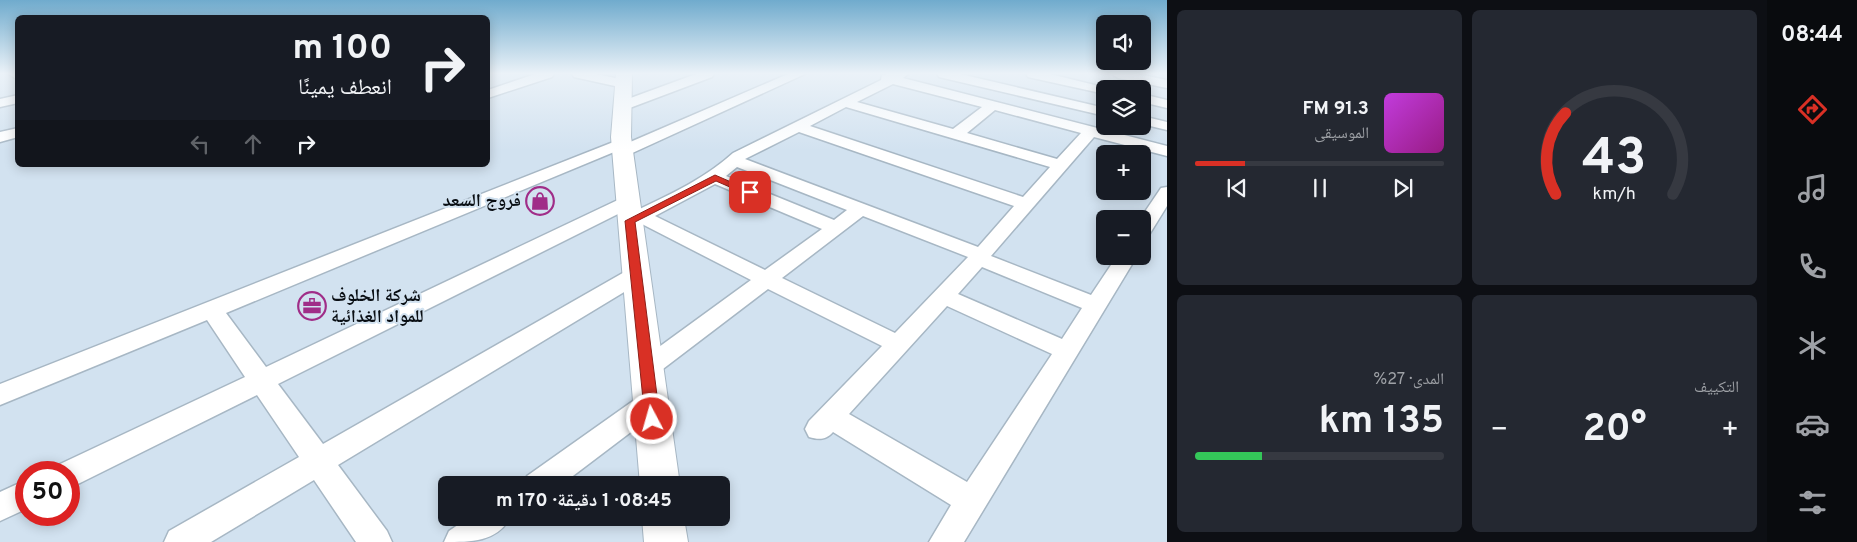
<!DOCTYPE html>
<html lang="ar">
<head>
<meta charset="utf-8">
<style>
	:root { --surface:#171b24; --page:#242831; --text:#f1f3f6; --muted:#9ea1a6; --line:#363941; --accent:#d93025 }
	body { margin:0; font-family:Overpass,"Noto Naskh Arabic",sans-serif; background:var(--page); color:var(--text); direction:rtl; height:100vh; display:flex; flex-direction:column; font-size:19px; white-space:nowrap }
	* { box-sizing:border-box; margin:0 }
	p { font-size:16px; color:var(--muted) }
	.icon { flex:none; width:28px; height:28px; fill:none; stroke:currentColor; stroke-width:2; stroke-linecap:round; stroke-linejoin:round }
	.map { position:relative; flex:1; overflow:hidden; direction:ltr }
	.details { display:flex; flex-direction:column; gap:10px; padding:10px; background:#0d0f14; width:600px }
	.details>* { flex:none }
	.banner { position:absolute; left:15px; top:15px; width:475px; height:152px; border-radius:8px; box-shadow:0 2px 12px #0003; direction:rtl; background:#171b24; color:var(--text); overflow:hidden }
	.buttons { position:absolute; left:1096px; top:15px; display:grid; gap:10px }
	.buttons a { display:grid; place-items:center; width:55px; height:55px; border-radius:8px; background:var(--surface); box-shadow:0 2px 12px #0003; font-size:25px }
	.speed { position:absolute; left:15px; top:461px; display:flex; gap:10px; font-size:25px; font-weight:700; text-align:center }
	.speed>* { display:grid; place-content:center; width:65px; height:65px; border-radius:50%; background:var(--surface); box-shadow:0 2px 12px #0003; line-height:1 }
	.speed .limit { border:8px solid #d22; background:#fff; color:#111 }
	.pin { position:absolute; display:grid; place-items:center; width:42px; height:42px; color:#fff; margin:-21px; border-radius:10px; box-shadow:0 2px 8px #0006 }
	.me { position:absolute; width:55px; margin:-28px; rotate:354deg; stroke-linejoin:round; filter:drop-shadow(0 0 4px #0008) }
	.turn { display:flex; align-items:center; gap:18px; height:105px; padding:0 15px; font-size:22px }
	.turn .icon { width:65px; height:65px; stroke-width:2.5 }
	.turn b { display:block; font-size:35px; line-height:42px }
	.lanes { display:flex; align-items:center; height:48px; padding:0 15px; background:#0003; justify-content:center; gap:25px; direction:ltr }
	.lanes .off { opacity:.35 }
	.big { font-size:38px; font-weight:700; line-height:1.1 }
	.details .card { flex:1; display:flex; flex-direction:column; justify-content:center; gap:8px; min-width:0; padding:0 18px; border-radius:8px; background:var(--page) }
	.details .dial { align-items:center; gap:0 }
	.dial svg { height:130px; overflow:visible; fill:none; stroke:var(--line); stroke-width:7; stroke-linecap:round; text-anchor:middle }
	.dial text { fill:var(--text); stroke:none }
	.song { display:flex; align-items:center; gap:15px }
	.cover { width:60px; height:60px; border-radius:8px; background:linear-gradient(135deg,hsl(290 70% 55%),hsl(310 70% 35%)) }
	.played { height:5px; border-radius:2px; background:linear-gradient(90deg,var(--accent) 20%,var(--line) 20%) }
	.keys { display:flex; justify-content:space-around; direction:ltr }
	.heat { display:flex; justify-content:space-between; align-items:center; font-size:28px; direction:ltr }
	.charge { height:8px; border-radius:4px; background:linear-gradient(90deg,#34c759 27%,var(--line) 0) }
	.details .tiles { flex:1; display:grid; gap:10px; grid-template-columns:repeat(2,1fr) }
	.trip { position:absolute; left:438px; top:476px; width:292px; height:50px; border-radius:8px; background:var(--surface); box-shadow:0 2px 12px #0003; font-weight:700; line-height:50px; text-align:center; direction:rtl }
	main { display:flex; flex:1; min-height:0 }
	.tab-bar { display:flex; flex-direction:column; width:90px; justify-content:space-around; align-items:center; background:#090b0e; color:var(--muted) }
	.tab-bar .icon { width:35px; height:35px }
	.tab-bar .active { color:var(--accent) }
	.tab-bar b { font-size:22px; color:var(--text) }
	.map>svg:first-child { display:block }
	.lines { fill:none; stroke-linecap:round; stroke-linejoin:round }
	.minor-casing { stroke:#a7b7c4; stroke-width:3 }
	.secondary-casing { stroke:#a7b7c4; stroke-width:2 }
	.minor { fill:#fff; fill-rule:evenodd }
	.secondary { fill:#fff; fill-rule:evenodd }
	.route { fill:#d93025; stroke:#8d1f18 }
	.labels { text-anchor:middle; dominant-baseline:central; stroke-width:4; stroke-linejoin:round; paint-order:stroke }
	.poi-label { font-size:18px; font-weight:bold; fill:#090e13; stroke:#d2e2f0; text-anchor:end }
</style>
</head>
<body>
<main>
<nav class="tab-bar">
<b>08:44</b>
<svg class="icon active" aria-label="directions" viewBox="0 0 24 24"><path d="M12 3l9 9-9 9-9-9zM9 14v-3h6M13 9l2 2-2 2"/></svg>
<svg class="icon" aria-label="music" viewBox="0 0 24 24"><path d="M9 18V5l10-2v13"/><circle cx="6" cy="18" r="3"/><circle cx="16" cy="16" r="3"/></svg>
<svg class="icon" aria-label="phone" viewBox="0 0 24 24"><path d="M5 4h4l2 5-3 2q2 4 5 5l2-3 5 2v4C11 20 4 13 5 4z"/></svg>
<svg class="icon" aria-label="climate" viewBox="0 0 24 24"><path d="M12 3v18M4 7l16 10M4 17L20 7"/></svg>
<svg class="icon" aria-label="car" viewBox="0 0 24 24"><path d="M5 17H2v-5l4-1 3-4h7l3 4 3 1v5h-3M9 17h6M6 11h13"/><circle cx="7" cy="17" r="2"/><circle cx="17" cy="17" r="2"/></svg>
<svg class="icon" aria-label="filters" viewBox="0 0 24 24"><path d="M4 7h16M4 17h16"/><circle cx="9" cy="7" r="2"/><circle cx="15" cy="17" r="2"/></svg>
</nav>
<section class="details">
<div class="tiles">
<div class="card dial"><svg viewBox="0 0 100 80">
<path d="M14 69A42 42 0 1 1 86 69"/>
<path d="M14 69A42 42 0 0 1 20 19" stroke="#d93025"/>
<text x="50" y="56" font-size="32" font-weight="700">43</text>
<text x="50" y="72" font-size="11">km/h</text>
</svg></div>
<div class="card">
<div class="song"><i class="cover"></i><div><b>91.3 FM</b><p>الموسيقى</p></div></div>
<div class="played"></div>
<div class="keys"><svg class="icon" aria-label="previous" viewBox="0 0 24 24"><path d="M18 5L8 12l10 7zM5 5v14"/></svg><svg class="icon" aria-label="pause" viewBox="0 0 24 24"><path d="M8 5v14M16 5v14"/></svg><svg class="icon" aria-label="next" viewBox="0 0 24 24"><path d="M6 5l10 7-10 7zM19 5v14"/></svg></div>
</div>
<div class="card"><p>التكييف</p>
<div class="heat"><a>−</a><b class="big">20°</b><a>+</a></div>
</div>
<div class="card"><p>المدى · 27%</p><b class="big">135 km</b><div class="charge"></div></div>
</div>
</section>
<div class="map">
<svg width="1167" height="542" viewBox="0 0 1167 542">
	<rect width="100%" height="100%" fill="#d2e2f0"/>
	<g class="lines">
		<defs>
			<path id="minor" d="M 9,74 L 18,74 L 18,80 Z
				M 535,74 L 554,74 L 552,77 L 488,98 L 488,90 Z
				M 572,74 L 596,74 L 629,81 L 630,84 L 624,88 L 574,77 Z
				M 696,74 L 714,74 L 712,77 L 627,109 L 617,109 L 615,106 L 617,103 Z
				M 788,74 L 805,74 L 628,155 L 616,155 L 614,152 L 226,313 L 266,367 L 622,198 L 628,197 L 634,198 L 637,202 L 634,206 L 278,384 L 323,444 L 628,270 L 636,269 L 644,270 L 647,275 L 644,280 L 338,465 L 387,531 L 392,542 L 356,542 L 314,480 L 211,542 L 164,542 L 169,531 L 299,457 L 257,395 L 80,483 L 69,487 L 69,472 L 55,472 L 58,465 L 245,377 L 207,320 L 0,405 L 0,384 L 616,141 L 621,139 L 628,143 Z
				M 886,74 L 908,74 L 903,78 L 1167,146 L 1167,156 L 1094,137 L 991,256 L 1091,295 L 1117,256 L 1137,256 L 964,542 L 929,542 L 951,505 L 833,432 C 826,440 819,440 809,437 L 805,429 L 809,421 L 882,346 L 768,289 L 655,375 L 646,378 L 637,375 L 633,369 L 637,363 L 751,280 L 640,223 L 630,227 L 623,225 L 621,221 L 623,217 C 662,198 701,182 733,153 L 881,80 L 882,75 ZM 893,84 L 982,107 L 953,129 L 857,102 ZM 846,107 L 1050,167 L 1023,197 L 810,126 ZM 995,110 L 1081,133 L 1057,159 L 967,133 ZM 799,132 L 1014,206 L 978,247 L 745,159 ZM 737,167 L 847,210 L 834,220 L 726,176 ZM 715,184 L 822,229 L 765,270 L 655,216 ZM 863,216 L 968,257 L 895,333 L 782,278 ZM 982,267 L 1082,308 L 1062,339 L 958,294 ZM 947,306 L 1052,354 L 967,482 L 849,414 Z
				M 937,74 L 960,74 L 1105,108 L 1105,116 L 939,77 Z
				M 1026,74 L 1050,74 L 1111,89 L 1105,89 L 1105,94 L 1028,77 Z
				M 1112,74 L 1138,74 L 1167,80 L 1167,88 L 1118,78 Z
				M 1142,94 L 1167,100 L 1167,108 L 1142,102 Z
				M 18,95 L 18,103 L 0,107 L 0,99 Z
				M 1142,116 L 1167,122 L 1167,130 L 1142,124 Z
				M 18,128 L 18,137 L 0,142 L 0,132 Z
				M 1167,187 L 1167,206 L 1149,235 L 1142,237 L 1142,219 L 1140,219 L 1161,188 Z
				M 650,393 L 660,396 L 664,403 L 660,410 L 561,485 L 523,485 L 527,476 L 640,396 Z
				M 26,480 L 26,509 L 0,521 L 0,492 Z
				M 468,518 L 510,518 C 496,542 472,542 444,542 L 449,531 Z"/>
			<path id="secondary" d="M 616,74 L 632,74 L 631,137 L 680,485 L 640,485 L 611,137 Z
				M 642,518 L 684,518 L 688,542 L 644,542 Z"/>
		</defs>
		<!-- minor casing -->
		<use href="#minor" class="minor-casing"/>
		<!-- secondary casing -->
		<use href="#secondary" class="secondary-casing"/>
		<!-- minor -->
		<use href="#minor" class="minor"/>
		<!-- secondary -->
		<use href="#secondary" class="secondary"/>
	</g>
	<!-- sky -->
	<linearGradient id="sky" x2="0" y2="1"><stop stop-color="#70abcd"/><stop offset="0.49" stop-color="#ebf2f8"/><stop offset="1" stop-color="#ebf2f8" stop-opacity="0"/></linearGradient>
	<rect width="1167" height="150" fill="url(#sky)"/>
	<!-- route -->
	<path class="route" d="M 715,175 L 754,192 L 753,194 L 746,194 L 716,181 L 635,222 L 660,419 L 657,423 L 652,425 L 647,423 L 645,419 L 625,221 Z"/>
	<!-- icons -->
	<defs>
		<symbol id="shop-ring" viewBox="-11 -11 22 22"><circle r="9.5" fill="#d2e2f0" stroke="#a02d88" stroke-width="1.5"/><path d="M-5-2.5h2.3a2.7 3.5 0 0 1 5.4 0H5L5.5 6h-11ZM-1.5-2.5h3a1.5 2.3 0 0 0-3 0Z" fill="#a02d88"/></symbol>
		<symbol id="office-ring" viewBox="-11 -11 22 22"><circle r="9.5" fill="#d2e2f0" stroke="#a02d88" stroke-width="1.5"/><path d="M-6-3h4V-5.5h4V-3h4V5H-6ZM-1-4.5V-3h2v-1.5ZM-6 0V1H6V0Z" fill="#a02d88"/></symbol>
	</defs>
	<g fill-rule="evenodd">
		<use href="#shop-ring" x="524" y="185" width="32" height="32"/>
		<use href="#office-ring" x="296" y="290" width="32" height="32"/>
	</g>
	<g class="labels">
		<!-- poi labels -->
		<g class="poi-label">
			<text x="521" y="201">فروج السعد</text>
			<text x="331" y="296" text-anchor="start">شركة الخلوف<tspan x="331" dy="21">للمواد الغذائية</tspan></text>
		</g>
	</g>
</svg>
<div class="buttons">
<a><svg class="icon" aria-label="sound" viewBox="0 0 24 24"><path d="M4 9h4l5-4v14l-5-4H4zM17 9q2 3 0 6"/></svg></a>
<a><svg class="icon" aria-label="layers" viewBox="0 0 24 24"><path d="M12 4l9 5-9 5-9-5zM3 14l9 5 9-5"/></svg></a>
<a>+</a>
<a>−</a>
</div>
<div class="speed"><div class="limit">50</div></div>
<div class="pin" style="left:750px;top:192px;background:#d93025"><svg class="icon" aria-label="arrive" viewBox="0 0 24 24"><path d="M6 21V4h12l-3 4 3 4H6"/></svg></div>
<svg class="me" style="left:652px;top:419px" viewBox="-20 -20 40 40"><circle r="17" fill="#d93025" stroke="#fff" stroke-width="3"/><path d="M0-11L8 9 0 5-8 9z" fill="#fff"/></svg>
<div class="trip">08:45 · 1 دقيقة · 170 m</div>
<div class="banner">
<div class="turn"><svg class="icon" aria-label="right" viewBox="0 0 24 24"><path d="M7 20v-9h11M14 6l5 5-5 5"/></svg><div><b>100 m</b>انعطف يمينًا</div></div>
<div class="lanes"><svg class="icon off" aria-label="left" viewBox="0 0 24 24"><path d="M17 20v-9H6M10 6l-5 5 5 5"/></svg><svg class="icon off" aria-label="ahead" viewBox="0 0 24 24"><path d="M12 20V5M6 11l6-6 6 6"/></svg><svg class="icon" aria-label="right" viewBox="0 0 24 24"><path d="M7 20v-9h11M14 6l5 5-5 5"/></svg></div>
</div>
</div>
</main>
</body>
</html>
